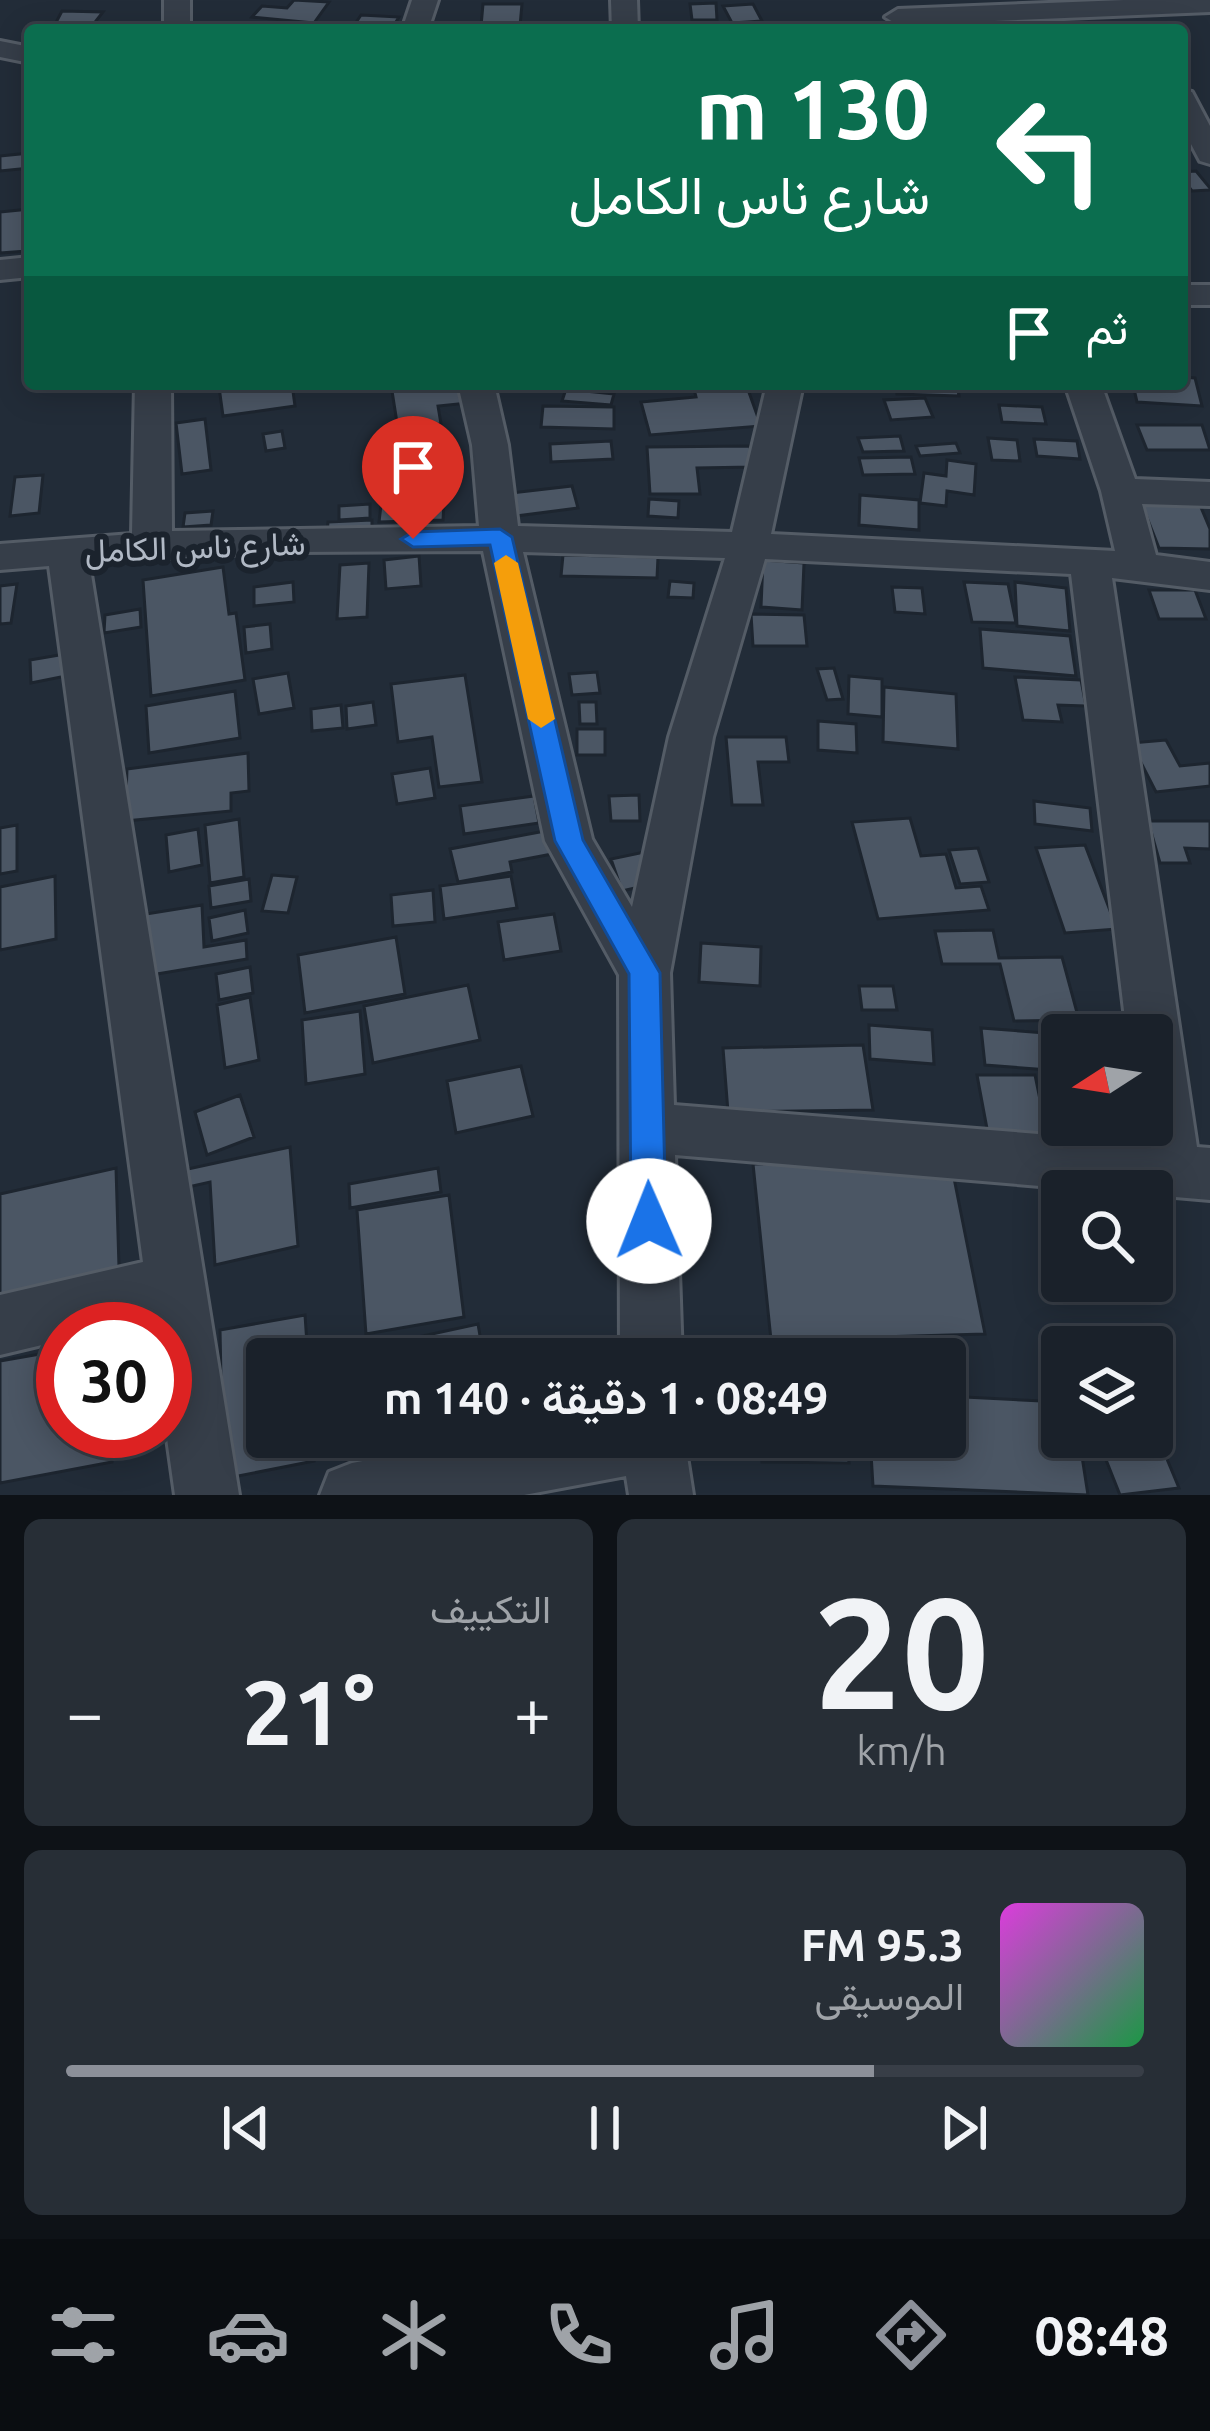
<!DOCTYPE html>
<html lang="ar">
<head>
<meta charset="utf-8">
<style>
	:root { --surface:#1a212a; --page:#272e36; --text:#f1f3f6; --muted:#9fa3a8; --line:#383e47; --accent:#8c9099 }
	body { margin:0; font-family:Ubuntu,Vazirmatn,sans-serif; background:var(--page); color:var(--text); direction:rtl; height:100vh; display:flex; flex-direction:column; font-size:45px; white-space:nowrap }
	* { box-sizing:border-box; margin:0 }
	p { font-size:39px; color:var(--muted) }
	.icon { flex:none; width:66px; height:66px; fill:none; stroke:currentColor; stroke-width:2; stroke-linecap:round; stroke-linejoin:round }
	.map { position:relative; height:1495px; overflow:hidden; direction:ltr }
	.drawer { display:flex; flex-direction:column; gap:24px; padding:24px; background:#0e1217; flex:1 }
	.drawer>* { flex:none }
	.hud { position:absolute; left:24px; top:24px; width:1164px; height:366px; border-radius:12px; box-shadow:0 6px 30px #0003,0 0 0 3px var(--line); direction:rtl; background:#0b6e4f; color:#fff; overflow:hidden }
	.needle { width:78px; rotate:258deg }
	.tools { position:absolute; left:1041px; top:1014px; display:grid; gap:24px }
	.tools a { display:grid; place-items:center; width:132px; height:132px; border-radius:12px; background:var(--surface); box-shadow:0 6px 30px #0003,0 0 0 3px var(--line); font-size:60px }
	.speed { position:absolute; left:36px; top:1302px; display:flex; gap:24px; font-size:60px; font-weight:700; text-align:center }
	.speed>* { display:grid; place-content:center; width:156px; height:156px; border-radius:50%; background:var(--surface); box-shadow:0 6px 30px #0003,0 0 0 3px var(--line); line-height:1 }
	.speed .limit { border:18px solid #d22; background:#fff; color:#111 }
	.pin { position:absolute; display:grid; place-items:center; width:102px; height:102px; color:#fff; margin:-123px -51px; border-radius:50% 50% 50% 0; rotate:-45deg; box-shadow:0 0 12px #0007 }
	.pin .icon { rotate:45deg }
	.me { position:absolute; width:132px; margin:-66px; rotate:359deg; stroke-linejoin:round; filter:drop-shadow(0 0 9px #0008) }
	.turn { display:flex; align-items:center; gap:42px; height:252px; padding:0 60px; font-size:54px }
	.turn .icon { width:156px; height:156px; stroke-width:2.5 }
	.turn b { display:block; font-size:84px; line-height:102px }
	.then { display:flex; align-items:center; height:114px; padding:0 60px; background:#0003; gap:24px; font-size:45px }
	.big { font-size:90px; font-weight:600; line-height:1.1 }
	.drawer .card { flex:1; display:flex; flex-direction:column; justify-content:center; gap:18px; min-width:0; padding:0 42px; border-radius:18px; background:var(--page) }
	.drawer .dial { align-items:center; gap:0 }
	.dial b { font-size:156px; line-height:1 }
	.song { display:flex; align-items:center; gap:36px }
	.cover { width:144px; height:144px; border-radius:18px; background:linear-gradient(135deg,hsl(300 70% 55%),hsl(140 70% 35%)) }
	.played { height:12px; border-radius:6px; background:linear-gradient(90deg,var(--accent) 75%,var(--line) 75%) }
	.keys { display:flex; justify-content:space-around; direction:ltr }
	.heat { display:flex; justify-content:space-between; align-items:center; font-size:66px; direction:ltr }
	.drawer .tiles { flex:1; display:grid; gap:24px; grid-template-columns:1fr 1fr }
	.card:last-child { grid-column:span 2 }
	.trip { position:absolute; left:246px; top:1338px; width:720px; height:120px; border-radius:12px; background:var(--surface); box-shadow:0 6px 30px #0003,0 0 0 3px var(--line); font-weight:600; line-height:120px; text-align:center; direction:rtl }
	.menu { display:flex; height:192px; justify-content:space-around; align-items:center; background:#0a0d11; color:var(--muted) }
	.menu .icon { width:84px; height:84px }
	.menu .active { color:var(--accent) }
	.menu b { font-size:54px; color:var(--text) }
	.map>svg:first-child { display:block }
	.building { fill:#4b5664; stroke:#1d252f; stroke-width:3 }
	.lines { fill:none; stroke-linecap:round; stroke-linejoin:round }
	.street-casing { stroke:#545c66; stroke-width:6 }
	.street { fill:#363e49; fill-rule:evenodd }
	.route { fill:#1a73e8; stroke:#114b97; stroke-width:3 }
	.slow { fill:#f59e0b }
	.labels { text-anchor:middle; dominant-baseline:central; stroke-width:12; stroke-linejoin:round; paint-order:stroke }
	.street-label { font-size:33px; fill:#b1b9c5; stroke:#1b232d }
</style>
</head>
<body>
<div class="map">
<svg width="1210" height="1495" viewBox="0 0 1210 1495">
	<rect width="100%" height="100%" fill="#222c38"/>
	<!-- building -->
	<path class="building" d="M 294,0 L 329,2 L 314,23 L 252,17 L 262,6 L 287,8 Z
		M 716,3 L 717,20 L 692,20 L 690,4 Z
		M 483,4 L 522,4 L 520,26 L 481,26 Z
		M 753,4 L 762,21 L 732,23 L 723,6 Z
		M 62,11 L 103,12 L 89,30 L 52,30 Z
		M 361,15 L 399,17 L 391,30 L 351,30 Z
		M 30,153 L 30,168 L 0,171 L 0,156 Z
		M 1196,171 L 1210,188 L 1210,190 L 1192,191 L 1182,178 L 1182,172 Z
		M 30,209 L 27,251 L 0,253 L 0,212 Z
		M 1182,377 L 1195,378 L 1202,406 L 1137,402 L 1133,384 L 1182,384 Z
		M 242,384 L 292,384 L 295,406 L 223,416 L 219,387 Z
		M 464,384 L 468,403 L 438,406 L 441,424 L 398,429 L 392,391 Z
		M 746,384 L 761,426 L 650,435 L 641,402 L 696,397 L 693,385 Z
		M 896,384 L 957,384 L 959,396 L 897,394 Z
		M 566,389 L 614,394 L 611,405 L 562,401 Z
		M 925,398 L 933,417 L 891,420 L 884,400 Z
		M 999,405 L 1042,407 L 1046,424 L 1002,422 Z
		M 543,406 L 614,407 L 614,429 L 541,427 Z
		M 205,419 L 211,470 L 182,474 L 176,423 Z
		M 1137,425 L 1202,425 L 1210,450 L 1147,450 Z
		M 282,431 L 285,448 L 266,451 L 263,434 Z
		M 436,431 L 444,483 L 392,488 L 386,436 Z
		M 900,436 L 904,451 L 863,452 L 858,438 Z
		M 988,438 L 1017,440 L 1020,461 L 992,460 Z
		M 1034,439 L 1077,441 L 1080,459 L 1037,456 Z
		M 611,441 L 613,459 L 551,462 L 550,444 Z
		M 956,443 L 960,453 L 920,456 L 916,446 Z
		M 750,446 L 753,467 L 697,468 L 700,494 L 650,494 L 647,447 Z
		M 911,457 L 915,474 L 863,475 L 859,458 Z
		M 947,460 L 976,464 L 974,495 L 947,491 L 946,506 L 920,503 L 924,473 L 946,476 Z
		M 43,475 L 39,513 L 10,516 L 15,477 Z
		M 572,486 L 578,508 L 516,516 L 511,493 Z
		M 860,495 L 919,500 L 919,530 L 859,525 Z
		M 649,499 L 679,501 L 678,518 L 648,516 Z
		M 444,503 L 443,520 L 379,522 L 381,505 Z
		M 370,504 L 370,518 L 339,520 L 339,506 Z
		M 1142,505 L 1200,505 L 1210,529 L 1210,549 L 1159,548 Z
		M 213,511 L 211,525 L 183,527 L 185,513 Z
		M 372,520 L 372,530 L 327,533 L 328,522 Z
		M 563,555 L 658,557 L 657,578 L 561,576 Z
		M 419,556 L 421,586 L 386,589 L 384,560 Z
		M 763,560 L 804,563 L 802,610 L 761,607 Z
		M 369,563 L 367,617 L 337,619 L 340,565 Z
		M 223,567 L 229,614 L 236,613 L 245,680 L 151,696 L 143,580 Z
		M 670,581 L 694,583 L 693,598 L 668,597 Z
		M 293,582 L 294,602 L 254,606 L 254,587 Z
		M 964,582 L 1008,584 L 1016,623 L 972,622 Z
		M 1015,582 L 1066,588 L 1070,631 L 1017,626 Z
		M 17,584 L 11,623 L 0,624 L 0,586 Z
		M 892,587 L 922,588 L 925,614 L 895,612 Z
		M 1149,590 L 1195,590 L 1206,619 L 1159,619 Z
		M 140,609 L 141,627 L 104,633 L 105,615 Z
		M 751,614 L 804,615 L 807,646 L 753,646 Z
		M 270,624 L 272,649 L 246,653 L 244,627 Z
		M 980,629 L 1070,636 L 1076,676 L 983,668 Z
		M 65,654 L 66,676 L 31,683 L 30,660 Z
		M 834,668 L 843,699 L 827,700 L 817,669 Z
		M 597,672 L 600,693 L 572,695 L 569,674 Z
		M 288,673 L 294,708 L 259,714 L 253,679 Z
		M 465,675 L 482,782 L 439,787 L 432,737 L 398,742 L 391,684 Z
		M 849,676 L 882,679 L 882,717 L 848,714 Z
		M 1015,677 L 1081,680 L 1086,706 L 1058,705 L 1062,722 L 1023,720 Z
		M 884,687 L 956,694 L 958,749 L 883,742 Z
		M 235,691 L 240,738 L 149,753 L 146,706 Z
		M 373,702 L 376,725 L 347,729 L 346,706 Z
		M 579,702 L 596,702 L 597,724 L 580,724 Z
		M 341,705 L 343,728 L 312,731 L 311,709 Z
		M 818,721 L 856,724 L 857,753 L 818,750 Z
		M 577,729 L 605,729 L 605,755 L 577,755 Z
		M 726,737 L 786,737 L 789,762 L 758,762 L 763,805 L 732,805 Z
		M 1166,740 L 1180,766 L 1210,763 L 1210,786 L 1156,792 L 1131,743 Z
		M 248,753 L 249,791 L 231,793 L 231,811 L 125,821 L 127,769 Z
		M 430,768 L 435,798 L 397,804 L 392,774 Z
		M 639,795 L 640,821 L 611,821 L 609,796 Z
		M 534,796 L 539,823 L 464,834 L 460,806 Z
		M 1034,801 L 1090,808 L 1092,831 L 1035,824 Z
		M 910,818 L 921,856 L 946,854 L 956,888 L 981,886 L 989,910 L 878,919 L 852,822 Z
		M 239,819 L 244,877 L 210,883 L 205,825 Z
		M 1148,821 L 1210,821 L 1210,849 L 1185,848 L 1190,863 L 1160,863 Z
		M 17,825 L 17,871 L 0,874 L 0,828 Z
		M 198,829 L 202,865 L 169,872 L 166,835 Z
		M 545,831 L 552,854 L 510,862 L 512,872 L 458,882 L 450,849 Z
		M 1085,845 L 1117,929 L 1065,933 L 1036,848 Z
		M 978,848 L 989,882 L 960,884 L 949,850 Z
		M 654,850 L 665,881 L 622,891 L 611,859 Z
		M 272,875 L 297,877 L 288,913 L 262,911 Z
		M 55,876 L 56,939 L 0,950 L 0,887 Z
		M 511,876 L 517,908 L 444,919 L 440,886 Z
		M 249,879 L 251,901 L 211,908 L 209,886 Z
		M 433,890 L 435,922 L 393,926 L 391,895 Z
		M 202,905 L 204,947 L 246,940 L 247,959 L 145,976 L 146,914 Z
		M 245,910 L 248,933 L 212,941 L 209,918 Z
		M 554,914 L 561,951 L 504,960 L 498,922 Z
		M 993,930 L 999,958 L 1062,957 L 1079,1020 L 1014,1021 L 1000,964 L 942,964 L 935,931 Z
		M 396,937 L 405,994 L 305,1013 L 298,955 Z
		M 701,943 L 761,947 L 760,986 L 699,982 Z
		M 250,967 L 253,993 L 219,1000 L 216,974 Z
		M 468,985 L 480,1040 L 373,1063 L 364,1006 Z
		M 859,986 L 893,986 L 897,1010 L 862,1010 Z
		M 250,997 L 259,1060 L 225,1068 L 217,1005 Z
		M 360,1011 L 365,1074 L 306,1084 L 302,1020 Z
		M 869,1025 L 932,1030 L 934,1064 L 870,1059 Z
		M 981,1028 L 1072,1035 L 1062,1035 L 1062,1071 L 985,1065 Z
		M 863,1045 L 873,1110 L 728,1112 L 723,1048 Z
		M 521,1066 L 533,1116 L 456,1133 L 447,1081 Z
		M 977,1075 L 1035,1075 L 1047,1134 L 988,1134 Z
		M 240,1095 L 254,1137 L 207,1155 L 195,1112 Z
		M 290,1147 L 298,1246 L 215,1265 L 210,1182 L 175,1190 L 174,1172 Z
		M 950,1158 L 985,1334 L 771,1340 L 753,1164 Z
		M 116,1168 L 119,1267 L 0,1295 L 0,1194 Z
		M 438,1168 L 441,1192 L 350,1208 L 349,1184 Z
		M 449,1195 L 464,1317 L 366,1334 L 357,1210 Z
		M 305,1315 L 308,1359 L 267,1359 L 267,1437 L 313,1437 L 314,1461 L 223,1479 L 220,1330 Z
		M 478,1324 L 484,1359 L 336,1359 L 335,1355 Z
		M 63,1350 L 63,1431 L 113,1431 L 112,1462 L 0,1483 L 0,1361 Z
		M 945,1396 L 1062,1402 L 1062,1437 L 1079,1437 L 1088,1495 L 873,1486 L 870,1437 L 945,1437 Z
		M 1152,1423 L 1179,1488 L 1120,1495 L 1097,1437 L 1152,1437 Z
		M 344,1437 L 445,1437 L 346,1460 Z
		M 760,1437 L 847,1437 L 849,1463 L 762,1462 Z"/>
	<g class="lines">
		<defs>
			<path id="street" d="M 164,0 L 190,0 L 190,30 L 164,30 Z
				M 412,0 L 438,0 L 428,30 L 402,30 Z
				M 611,0 L 637,0 L 638,30 L 612,30 Z
				M 1124,0 L 1210,0 L 1210,12 L 898,25 L 885,17 L 898,9 Z
				M 0,41 L 30,47 L 30,63 L 0,57 Z
				M 1182,90 L 1192,92 L 1210,126 L 1210,164 L 1200,161 L 1182,127 Z
				M 30,257 L 30,277 L 0,280 L 0,260 Z
				M 1182,285 L 1210,285 L 1210,305 L 1182,305 Z
				M 135,384 L 171,384 L 172,531 L 479,526 L 472,445 L 458,384 L 494,384 L 508,445 L 518,526 L 732,532 L 767,384 L 803,384 L 771,534 L 1115,551 L 1101,491 L 1065,384 L 1101,384 L 1135,479 L 1210,482 L 1210,506 L 1142,504 L 1156,555 L 1210,562 L 1210,590 L 1112,578 L 1197,1147 L 1210,1148 L 1210,1200 L 1152,1195 L 1152,1191 L 1100,1191 L 675,1155 L 682,1359 L 620,1359 L 619,975 L 545,841 L 483,551 L 293,552 L 89,562 L 239,1495 L 175,1495 L 165,1424 L 165,1329 L 152,1329 L 151,1318 L 107,1329 L 63,1329 L 63,1340 L 0,1355 L 0,1295 L 143,1262 L 49,566 L 0,570 L 0,544 L 132,534 ZM 523,552 L 725,558 L 669,737 L 632,907 L 592,839 ZM 765,559 L 1071,574 L 1127,1035 L 1152,1035 L 1152,1125 L 1138,1125 L 1140,1142 L 674,1105 L 670,973 L 713,737 Z
				M 491,1437 L 684,1437 L 693,1495 L 629,1495 L 626,1476 L 524,1495 L 320,1495 L 329,1472 L 352,1463 Z"/>
		</defs>
		<!-- street casing -->
		<use href="#street" class="street-casing"/>
		<!-- street -->
		<use href="#street" class="street"/>
	</g>
	<!-- route -->
	<path class="route" d="M 500,529 L 512,537 L 583,840 L 660,973 L 666,1221 L 661,1232 L 649,1237 L 636,1232 L 631,1221 L 629,974 L 555,841 L 490,545 L 413,547 L 401,539 L 413,532 Z"/>
	<!-- slow -->
	<path class="slow" d="M 506,555 L 518,563 L 555,719 L 541,728 L 528,719 L 494,563 Z"/>
	<g class="labels">
		<!-- street labels -->
		<g class="street-label">
			<text transform="translate(195 546) rotate(-2)">شارع ناس الكامل</text>
		</g>
	</g>
</svg>
<div class="tools">
<a><svg class="needle" viewBox="-14 -14 28 28"><path d="M0-13l5 13h-10z" fill="#e53935"/><path d="M0 13l5-13h-10z" fill="#9fa3a8"/></svg></a>
<a><svg class="icon" aria-label="search" viewBox="0 0 24 24"><circle cx="10" cy="10" r="6"/><path d="M15 15l6 6"/></svg></a>
<a><svg class="icon" aria-label="layers" viewBox="0 0 24 24"><path d="M12 4l9 5-9 5-9-5zM3 14l9 5 9-5"/></svg></a>
</div>
<div class="speed"><div class="limit">30</div></div>
<div class="pin" style="left:413px;top:539px;background:#d93025"><svg class="icon" aria-label="arrive" viewBox="0 0 24 24"><path d="M6 21V4h12l-3 4 3 4H6"/></svg></div>
<svg class="me" style="left:649px;top:1221px" viewBox="-20 -20 40 40"><circle r="19" fill="#fff"/><path d="M0-13L10 11 0 6-10 11z" fill="#1a73e8"/></svg>
<div class="trip">08:49 · 1 دقيقة · 140 m</div>
<div class="hud">
<div class="turn"><svg class="icon" aria-label="left" viewBox="0 0 24 24"><path d="M17 20v-9H6M10 6l-5 5 5 5"/></svg><div><b>130 m</b>شارع ناس الكامل</div></div>
<div class="then">ثم<svg class="icon" aria-label="arrive" viewBox="0 0 24 24"><path d="M6 21V4h12l-3 4 3 4H6"/></svg></div>
</div>
</div>
<section class="drawer">
<div class="tiles">
<div class="card dial"><b>20</b><p>km/h</p></div>
<div class="card"><p>التكييف</p>
<div class="heat"><a>−</a><b class="big">21°</b><a>+</a></div>
</div>
<div class="card">
<div class="song"><i class="cover"></i><div><b>95.3 FM</b><p>الموسيقى</p></div></div>
<div class="played"></div>
<div class="keys"><svg class="icon" aria-label="previous" viewBox="0 0 24 24"><path d="M18 5L8 12l10 7zM5 5v14"/></svg><svg class="icon" aria-label="pause" viewBox="0 0 24 24"><path d="M8 5v14M16 5v14"/></svg><svg class="icon" aria-label="next" viewBox="0 0 24 24"><path d="M6 5l10 7-10 7zM19 5v14"/></svg></div>
</div>
</div>
</section>
<nav class="menu">
<b>08:48</b>
<svg class="icon active" aria-label="directions" viewBox="0 0 24 24"><path d="M12 3l9 9-9 9-9-9zM9 14v-3h6M13 9l2 2-2 2"/></svg>
<svg class="icon" aria-label="music" viewBox="0 0 24 24"><path d="M9 18V5l10-2v13"/><circle cx="6" cy="18" r="3"/><circle cx="16" cy="16" r="3"/></svg>
<svg class="icon" aria-label="phone" viewBox="0 0 24 24"><path d="M5 4h4l2 5-3 2q2 4 5 5l2-3 5 2v4C11 20 4 13 5 4z"/></svg>
<svg class="icon" aria-label="climate" viewBox="0 0 24 24"><path d="M12 3v18M4 7l16 10M4 17L20 7"/></svg>
<svg class="icon" aria-label="car" viewBox="0 0 24 24"><path d="M5 17H2v-5l4-1 3-4h7l3 4 3 1v5h-3M9 17h6M6 11h13"/><circle cx="7" cy="17" r="2"/><circle cx="17" cy="17" r="2"/></svg>
<svg class="icon" aria-label="filters" viewBox="0 0 24 24"><path d="M4 7h16M4 17h16"/><circle cx="9" cy="7" r="2"/><circle cx="15" cy="17" r="2"/></svg>
</nav>
</body>
</html>
